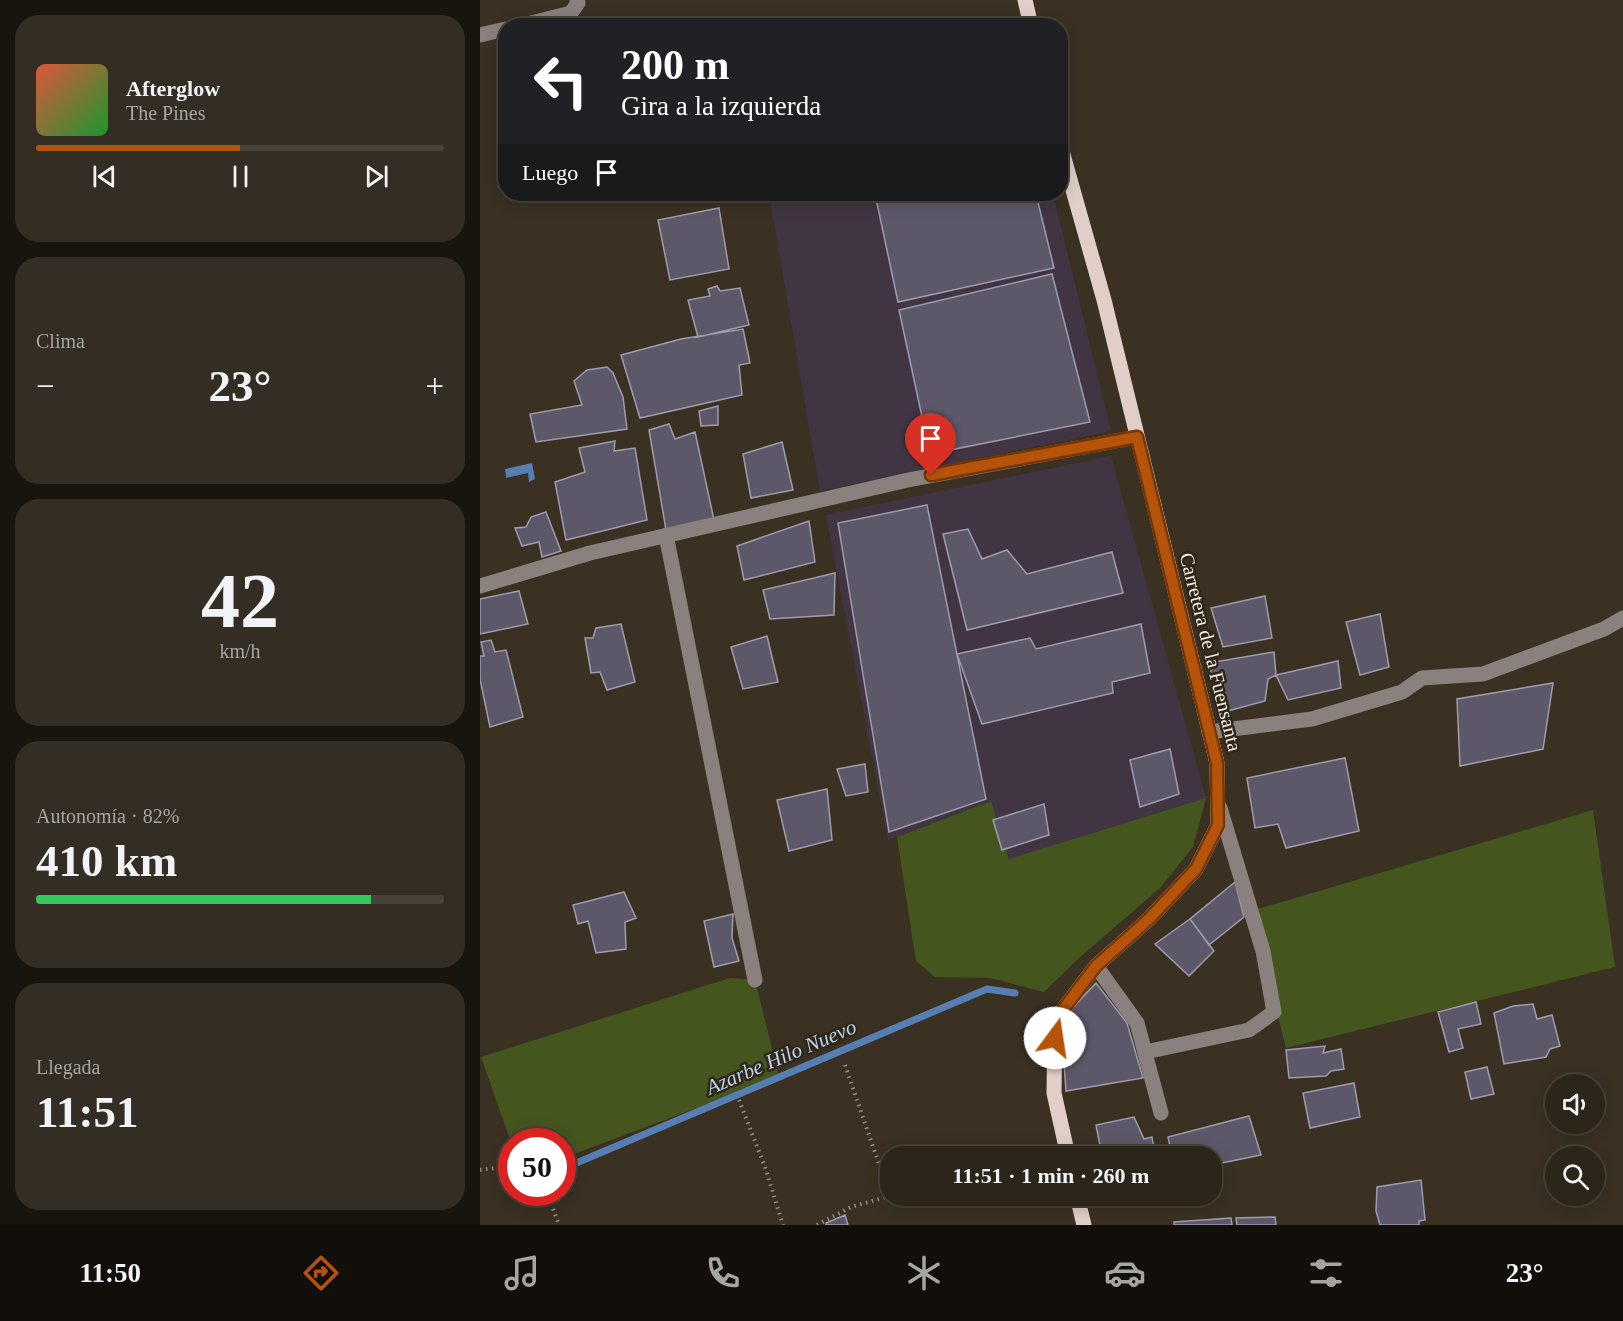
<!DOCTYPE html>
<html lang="es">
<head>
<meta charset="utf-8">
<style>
	:root { --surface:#2c251a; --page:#342d23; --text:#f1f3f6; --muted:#a6a5a2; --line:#484239; --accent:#b45309 }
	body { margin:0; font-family:"Times New Roman",serif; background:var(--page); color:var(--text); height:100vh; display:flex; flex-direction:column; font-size:22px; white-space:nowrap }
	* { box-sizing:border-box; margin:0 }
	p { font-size:20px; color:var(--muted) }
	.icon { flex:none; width:33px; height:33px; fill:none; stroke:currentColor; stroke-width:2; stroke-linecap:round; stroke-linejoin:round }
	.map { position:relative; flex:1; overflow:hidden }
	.panel { display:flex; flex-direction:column; gap:15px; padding:15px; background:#18140e; width:480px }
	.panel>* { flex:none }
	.banner { position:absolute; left:18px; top:18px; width:570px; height:183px; border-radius:24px; box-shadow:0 3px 15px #0003,0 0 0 2px var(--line); background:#202124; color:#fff; overflow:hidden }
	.tools { position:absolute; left:1065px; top:1074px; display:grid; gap:12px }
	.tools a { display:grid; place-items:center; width:60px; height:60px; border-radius:50%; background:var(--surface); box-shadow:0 3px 15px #0003,0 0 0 2px var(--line); font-size:30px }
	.speed { position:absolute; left:18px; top:1128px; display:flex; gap:12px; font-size:30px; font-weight:700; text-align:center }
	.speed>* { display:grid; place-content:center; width:78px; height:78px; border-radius:50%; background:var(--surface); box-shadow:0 3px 15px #0003,0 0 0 2px var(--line); line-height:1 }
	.speed .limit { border:9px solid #d22; background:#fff; color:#111 }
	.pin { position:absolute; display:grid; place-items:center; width:51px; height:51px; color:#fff; margin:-62px -26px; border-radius:50% 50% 50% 0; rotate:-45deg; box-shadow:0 0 6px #0007 }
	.pin .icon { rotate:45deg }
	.me { position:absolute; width:66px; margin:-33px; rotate:14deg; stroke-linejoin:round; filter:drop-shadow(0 0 4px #0008) }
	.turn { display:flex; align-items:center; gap:21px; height:126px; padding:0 24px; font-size:27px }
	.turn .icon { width:78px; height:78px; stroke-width:2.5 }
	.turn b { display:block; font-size:42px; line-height:51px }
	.then { display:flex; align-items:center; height:57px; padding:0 24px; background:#0003; gap:12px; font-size:22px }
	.big { font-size:45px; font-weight:600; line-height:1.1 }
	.panel .tile { flex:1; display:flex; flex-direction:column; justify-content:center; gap:9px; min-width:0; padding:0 21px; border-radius:24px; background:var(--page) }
	.panel .dial { align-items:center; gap:0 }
	.dial b { font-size:78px; line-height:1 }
	.song { display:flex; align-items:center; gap:18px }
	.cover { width:72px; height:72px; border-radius:9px; background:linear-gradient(135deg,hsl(10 70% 55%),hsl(130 70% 35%)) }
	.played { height:6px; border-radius:3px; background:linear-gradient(90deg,var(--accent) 50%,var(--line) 50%) }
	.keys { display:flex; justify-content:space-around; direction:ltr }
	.heat { display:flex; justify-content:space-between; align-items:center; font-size:33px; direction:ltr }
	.charge { height:9px; border-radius:4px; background:linear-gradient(90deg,#34c759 82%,var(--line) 0) }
	.trip { position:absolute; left:400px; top:1146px; width:342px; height:60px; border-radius:24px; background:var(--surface); box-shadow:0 3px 15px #0003,0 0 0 2px var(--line); font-weight:600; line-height:60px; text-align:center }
	.dock { display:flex; height:96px; justify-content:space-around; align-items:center; background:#120f0a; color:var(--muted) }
	.dock .icon { width:42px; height:42px }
	.dock .on { color:var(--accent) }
	.dock b { font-size:27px; color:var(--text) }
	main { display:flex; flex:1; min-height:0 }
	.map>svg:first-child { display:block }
	.industrial { fill:#413544 }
	.green { fill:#45551e }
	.water { fill:#577eb2 }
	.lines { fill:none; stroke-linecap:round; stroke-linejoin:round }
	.stream { stroke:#577eb2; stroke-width:7 }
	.building { fill:#5d5869; stroke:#9f9bad; stroke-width:1.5 }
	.path { stroke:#948c81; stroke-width:4; stroke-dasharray:1.5 4.5; stroke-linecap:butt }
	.minor { stroke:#8a807e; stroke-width:15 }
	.major { stroke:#e1cec8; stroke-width:15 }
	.route-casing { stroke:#753606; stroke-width:15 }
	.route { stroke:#b45309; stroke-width:10 }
	.labels { text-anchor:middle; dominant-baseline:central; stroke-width:5; stroke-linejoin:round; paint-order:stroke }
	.street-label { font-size:20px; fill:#f2ece3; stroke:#302719 }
	.water-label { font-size:21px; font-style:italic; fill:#bbd2f0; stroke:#302719 }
</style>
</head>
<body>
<main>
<section class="panel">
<div class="tile">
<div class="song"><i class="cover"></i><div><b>Afterglow</b><p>The Pines</p></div></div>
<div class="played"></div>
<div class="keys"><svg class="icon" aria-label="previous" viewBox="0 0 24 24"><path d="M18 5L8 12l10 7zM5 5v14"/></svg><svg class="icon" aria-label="pause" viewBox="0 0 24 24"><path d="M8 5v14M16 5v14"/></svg><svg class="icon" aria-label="next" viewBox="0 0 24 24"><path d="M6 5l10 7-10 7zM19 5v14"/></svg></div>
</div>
<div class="tile"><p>Clima</p>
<div class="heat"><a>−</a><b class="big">23°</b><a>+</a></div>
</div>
<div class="tile dial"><b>42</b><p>km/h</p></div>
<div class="tile"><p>Autonomía · 82%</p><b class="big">410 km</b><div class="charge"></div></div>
<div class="tile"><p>Llegada</p><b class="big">11:51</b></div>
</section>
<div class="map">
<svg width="1143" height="1225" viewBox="0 0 1143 1225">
	<rect width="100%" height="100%" fill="#3a3123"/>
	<!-- industrial -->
	<path class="industrial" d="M 289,194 L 573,194 L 631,431 L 340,491 Z
		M 631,456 L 726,798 L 529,859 L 510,801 L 408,840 L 346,515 Z"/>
	<!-- green -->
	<path class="green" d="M 726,798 L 713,847 L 680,888 L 599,958 L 564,992 L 510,978 L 455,977 L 436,961 L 417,837 L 511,801 L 529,859 Z
		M 1113,810 L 1135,967 L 806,1048 L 771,911 Z
		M 250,978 L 275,980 L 299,1077 L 86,1157 L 83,1156 L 82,1142 L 31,1142 L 1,1057 Z"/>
	<!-- water -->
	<path class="water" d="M 52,463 L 55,479 L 49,482 L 48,473 L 26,478 L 25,469 Z"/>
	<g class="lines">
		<!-- stream -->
		<path class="stream" d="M 82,1167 L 87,1167 L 507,989 L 535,993"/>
	</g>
	<!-- building -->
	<path class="building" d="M 395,194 L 556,194 L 574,268 L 418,302 Z
		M 239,208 L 249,269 L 190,280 L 178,220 Z
		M 572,274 L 610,422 L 450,454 L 419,310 Z
		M 237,286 L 240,291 L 260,288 L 269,325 L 218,337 L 208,300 L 230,296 L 228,289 Z
		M 263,329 L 270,363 L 259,365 L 262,395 L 160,418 L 141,355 L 201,339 Z
		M 127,367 L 133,373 L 143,397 L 147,429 L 56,442 L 50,414 L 102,405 L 94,381 L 107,370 Z
		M 238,406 L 238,425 L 221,426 L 219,411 Z
		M 189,424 L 195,439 L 215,432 L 234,520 L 186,530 L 169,430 Z
		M 135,441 L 134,451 L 155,448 L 167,520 L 86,540 L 75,482 L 105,472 L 99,448 Z
		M 302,442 L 313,490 L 271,498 L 263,454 Z
		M 447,505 L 506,799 L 409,832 L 358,523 Z
		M 66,512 L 81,551 L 62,557 L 59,542 L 42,546 L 35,528 L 46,527 L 51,517 Z
		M 329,521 L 335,562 L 264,580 L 257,546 Z
		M 488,529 L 502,559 L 527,550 L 547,574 L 632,552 L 643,593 L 487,630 L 463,534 Z
		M 355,573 L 354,615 L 290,619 L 283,590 Z
		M 39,591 L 48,624 L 0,634 L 0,599 Z
		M 785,596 L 792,638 L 743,647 L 731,608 Z
		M 900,614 L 909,667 L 880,675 L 866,622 Z
		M 141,624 L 155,682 L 127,690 L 120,672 L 111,673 L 105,638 L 113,638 L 116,628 Z
		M 661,624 L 670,673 L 632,682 L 633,693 L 502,724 L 477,654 L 550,638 L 556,649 Z
		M 287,636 L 298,682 L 263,689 L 251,647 Z
		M 11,640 L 15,652 L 26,650 L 43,717 L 10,727 L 0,679 L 0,656 L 4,656 L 1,642 Z
		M 794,652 L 796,675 L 788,679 L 785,701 L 744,712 L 728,663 Z
		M 858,661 L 861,688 L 808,700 L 796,675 Z
		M 1073,683 L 1063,749 L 980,766 L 977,699 Z
		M 690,749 L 699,794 L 660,807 L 650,760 Z
		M 865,758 L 879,831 L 806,848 L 798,824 L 775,828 L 767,778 Z
		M 385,764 L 388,792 L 366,796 L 357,769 Z
		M 347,789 L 352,840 L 309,851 L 297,800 Z
		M 564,804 L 569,835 L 522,850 L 513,820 Z
		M 755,882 L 764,917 L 729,945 L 710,919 Z
		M 144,892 L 156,918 L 145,922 L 146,949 L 116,953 L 108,921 L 98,924 L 93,905 Z
		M 253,914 L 252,938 L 259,961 L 234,967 L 224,921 Z
		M 710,919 L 734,951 L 709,976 L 675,944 Z
		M 616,983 L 647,1023 L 663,1078 L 586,1091 L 581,1020 Z
		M 996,1002 L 1001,1024 L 978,1029 L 983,1048 L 969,1052 L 958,1012 Z
		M 1053,1004 L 1057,1019 L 1072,1015 L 1080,1046 L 1070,1049 L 1066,1057 L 1024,1064 L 1014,1013 L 1033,1006 Z
		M 845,1046 L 843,1053 L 861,1049 L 864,1069 L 851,1071 L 846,1076 L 809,1078 L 806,1050 Z
		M 1007,1067 L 1014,1094 L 991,1099 L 985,1072 Z
		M 874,1083 L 880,1117 L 830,1128 L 823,1093 Z
		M 769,1116 L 781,1155 L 732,1165 L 732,1156 L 692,1156 L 688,1137 Z
		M 654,1117 L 664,1139 L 672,1137 L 675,1156 L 622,1156 L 616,1125 Z
		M 941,1180 L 945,1220 L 939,1221 L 939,1225 L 900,1225 L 896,1211 L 897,1187 Z
		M 365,1215 L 368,1225 L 346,1225 L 346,1223 Z
		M 795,1217 L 796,1225 L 757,1225 L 756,1218 Z
		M 751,1218 L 752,1225 L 694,1225 L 694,1222 Z"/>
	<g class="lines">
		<!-- path -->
		<path class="path" d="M 259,1100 L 285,1167 L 303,1225
			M 521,1156 L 567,1147
			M 0,1170 L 32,1166
			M 405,1182 L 411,1180
			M 67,1192 L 79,1225
			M 337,1225 L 371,1207 L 410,1196 L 365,1065"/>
		<!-- minor -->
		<path class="minor" d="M 39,26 L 91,13 L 98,3 L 97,0
			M 0,35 L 26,29
			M 186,535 L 275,980
			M 0,586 L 110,553 L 428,480 L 657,437
			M 729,732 L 832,719 L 922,692 L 942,678 L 1003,674 L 1124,629 L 1143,618
			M 616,966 L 657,1023 L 681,1113
			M 665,1052 L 769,1030 L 794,1012 L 783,951 L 740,808"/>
		<!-- major -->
		<path class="major" d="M 545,0 L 551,26
			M 580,144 L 624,300 L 737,763 L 738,825 L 716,869 L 669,919 L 616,966 L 575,1020 L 574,1093 L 588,1156
			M 597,1196 L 604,1225"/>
	</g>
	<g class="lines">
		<defs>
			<path id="route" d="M 451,475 L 657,437 L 737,763 L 738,825 L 716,869 L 669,919 L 616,966 L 575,1020 L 575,1038"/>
		</defs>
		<!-- route casing -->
		<use href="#route" class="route-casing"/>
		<!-- route -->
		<use href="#route" class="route"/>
	</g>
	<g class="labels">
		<!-- street labels -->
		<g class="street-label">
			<text transform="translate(731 652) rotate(76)">Carretera de la Fuensanta</text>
		</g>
		<!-- water labels -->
		<g class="water-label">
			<text transform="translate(301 1057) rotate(-23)">Azarbe Hilo Nuevo</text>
		</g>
	</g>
</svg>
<div class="tools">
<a><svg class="icon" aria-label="sound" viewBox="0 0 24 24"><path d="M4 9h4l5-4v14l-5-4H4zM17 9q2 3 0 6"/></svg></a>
<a><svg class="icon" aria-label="search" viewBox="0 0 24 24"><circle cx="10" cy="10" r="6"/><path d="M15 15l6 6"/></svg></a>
</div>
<div class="speed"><div class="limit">50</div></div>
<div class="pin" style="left:451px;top:475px;background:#d93025"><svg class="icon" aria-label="arrive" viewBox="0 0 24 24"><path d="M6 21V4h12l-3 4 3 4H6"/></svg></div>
<svg class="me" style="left:575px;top:1038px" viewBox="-20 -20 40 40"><circle r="19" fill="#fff"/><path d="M0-13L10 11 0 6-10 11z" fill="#b45309"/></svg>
<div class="trip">11:51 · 1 min · 260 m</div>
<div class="banner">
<div class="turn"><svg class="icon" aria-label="left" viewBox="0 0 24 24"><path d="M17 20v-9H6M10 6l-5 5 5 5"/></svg><div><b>200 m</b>Gira a la izquierda</div></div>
<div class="then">Luego<svg class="icon" aria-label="arrive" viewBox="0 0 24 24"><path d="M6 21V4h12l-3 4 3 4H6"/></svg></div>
</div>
</div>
</main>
<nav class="dock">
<b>11:50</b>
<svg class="icon on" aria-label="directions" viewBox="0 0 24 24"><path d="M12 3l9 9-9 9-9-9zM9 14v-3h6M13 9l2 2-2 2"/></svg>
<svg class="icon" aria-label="music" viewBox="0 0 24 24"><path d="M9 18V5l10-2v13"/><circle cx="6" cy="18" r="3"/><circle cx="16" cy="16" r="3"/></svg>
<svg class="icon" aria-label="phone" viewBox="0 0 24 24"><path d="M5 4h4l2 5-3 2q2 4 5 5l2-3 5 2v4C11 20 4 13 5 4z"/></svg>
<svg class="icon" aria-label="climate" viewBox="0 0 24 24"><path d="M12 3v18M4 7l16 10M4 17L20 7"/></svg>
<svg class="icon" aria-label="car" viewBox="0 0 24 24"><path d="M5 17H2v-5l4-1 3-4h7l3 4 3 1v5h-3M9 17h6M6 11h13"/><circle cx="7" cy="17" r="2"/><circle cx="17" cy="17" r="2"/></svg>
<svg class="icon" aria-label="filters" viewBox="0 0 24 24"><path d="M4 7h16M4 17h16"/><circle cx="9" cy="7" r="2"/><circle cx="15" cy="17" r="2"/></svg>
<b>23°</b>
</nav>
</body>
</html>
